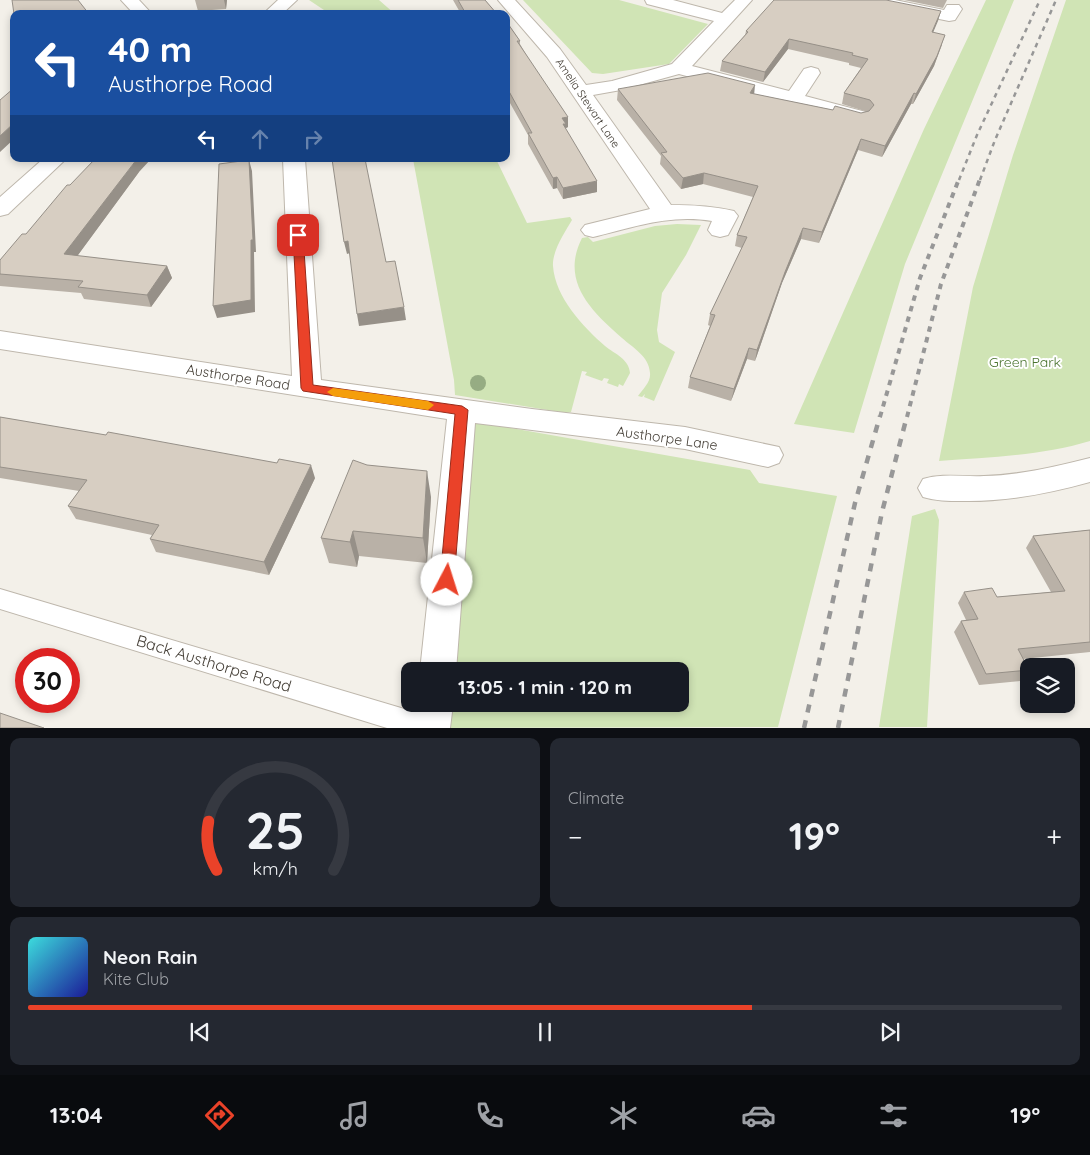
<!DOCTYPE html>
<html lang="en">
<head>
<meta charset="utf-8">
<style>
	:root { --surface:#171b24; --page:#242831; --text:#f1f3f6; --muted:#9ea1a6; --line:#363941; --accent:#ea4229 }
	body { margin:0; font-family:Quicksand,sans-serif; background:var(--page); color:var(--text); height:100vh; display:flex; flex-direction:column; font-size:19px; white-space:nowrap }
	* { box-sizing:border-box; margin:0 }
	p { font-size:16px; color:var(--muted) }
	.icon { flex:none; width:28px; height:28px; fill:none; stroke:currentColor; stroke-width:2; stroke-linecap:round; stroke-linejoin:round }
	.map { position:relative; height:728px; overflow:hidden }
	.side { display:flex; flex-direction:column; gap:10px; padding:10px; background:#0d0f14; flex:1 }
	.side>* { flex:none }
	.banner { position:absolute; left:10px; top:10px; width:500px; height:152px; border-radius:10px; box-shadow:0 2px 8px #0003; background:#1a4fa0; color:#fff; overflow:hidden }
	.tools { position:absolute; left:1020px; top:658px; display:grid; gap:10px }
	.tools a { display:grid; place-items:center; width:55px; height:55px; border-radius:10px; background:var(--surface); box-shadow:0 2px 8px #0003; font-size:25px }
	.speed { position:absolute; left:15px; top:648px; display:flex; gap:10px; font-size:25px; font-weight:700; text-align:center }
	.speed>* { display:grid; place-content:center; width:65px; height:65px; border-radius:50%; background:var(--surface); box-shadow:0 2px 8px #0003; line-height:1 }
	.speed .limit { border:8px solid #d22; background:#fff; color:#111 }
	.pin { position:absolute; display:grid; place-items:center; width:42px; height:42px; color:#fff; margin:-21px; border-radius:10px; box-shadow:0 2px 8px #0006 }
	.me { position:absolute; width:55px; margin:-28px; rotate:5deg; stroke-linejoin:round; filter:drop-shadow(0 0 4px #0008) }
	.turn { display:flex; align-items:center; gap:18px; height:105px; padding:0 15px; font-size:22px }
	.turn .icon { width:65px; height:65px; stroke-width:2.5 }
	.turn b { display:block; font-size:35px; line-height:42px }
	.lanes { display:flex; align-items:center; height:48px; padding:0 15px; background:#0003; justify-content:center; gap:25px; direction:ltr }
	.lanes .off { opacity:.35 }
	.big { font-size:38px; font-weight:700; line-height:1.1 }
	.side .tile { flex:1; display:flex; flex-direction:column; justify-content:center; gap:8px; min-width:0; padding:0 18px; border-radius:10px; background:var(--page) }
	.side .dial { align-items:center; gap:0 }
	.dial svg { height:130px; overflow:visible; fill:none; stroke:var(--line); stroke-width:7; stroke-linecap:round; text-anchor:middle }
	.dial text { fill:var(--text); stroke:none }
	.song { display:flex; align-items:center; gap:15px }
	.cover { width:60px; height:60px; border-radius:8px; background:linear-gradient(135deg,hsl(180 70% 55%),hsl(240 70% 35%)) }
	.played { height:5px; border-radius:2px; background:linear-gradient(90deg,var(--accent) 70%,var(--line) 70%) }
	.keys { display:flex; justify-content:space-around; direction:ltr }
	.heat { display:flex; justify-content:space-between; align-items:center; font-size:28px; direction:ltr }
	.side .tiles { flex:1; display:grid; gap:10px; grid-template-columns:1fr 1fr }
	.tile:last-child { grid-column:span 2 }
	.trip { position:absolute; left:401px; top:662px; width:288px; height:50px; border-radius:10px; background:var(--surface); box-shadow:0 2px 8px #0003; font-weight:700; line-height:50px; text-align:center }
	.tabs { display:flex; height:80px; justify-content:space-around; align-items:center; background:#090b0e; color:var(--muted) }
	.tabs .icon { width:35px; height:35px }
	.tabs .selected { color:var(--accent) }
	.tabs b { font-size:22px; color:var(--text) }
	.map>svg:first-child { display:block }
	.green { fill:#d0e4b5 }
	.lines { fill:none; stroke-linecap:round; stroke-linejoin:round }
	.service-casing { stroke:#beb7ac; stroke-width:2 }
	.minor-casing { stroke:#beb7ac; stroke-width:2 }
	.tertiary-casing { stroke:#beb7ac; stroke-width:2 }
	.service { fill:#fff; fill-rule:evenodd }
	.minor { fill:#fff; fill-rule:evenodd }
	.tertiary { fill:#fff; fill-rule:evenodd }
	.rail-far2 { stroke:#979797; stroke-width:2.5; stroke-dasharray:4.5 4.5; stroke-linecap:butt }
	.rail-far1 { stroke:#979797; stroke-width:4; stroke-dasharray:5.5 5.5; stroke-linecap:butt }
	.rail { stroke:#979797; stroke-width:4.5; stroke-dasharray:8 8; stroke-linecap:butt }
	.tree { fill:#96ac83 }
	.wall { fill:#b9b1a7 }
	.shaded-wall { fill:#969088 }
	.building { fill:#d7cec2; stroke:#969088 }
	.route { fill:#ea4229; stroke:#982b1b }
	.slow { fill:#f59e0b }
	.labels { text-anchor:middle; dominant-baseline:central; stroke-width:4; stroke-linejoin:round; paint-order:stroke }
	.far-street-label { font-size:11px; fill:#464038; stroke:#fff }
	.park-label { font-size:14px; fill:#4a742f; stroke:#fff }
	.street-label { font-size:14px; fill:#464038; stroke:#fff }
	.near-street-label { font-size:16px; fill:#464038; stroke:#fff }
</style>
</head>
<body>
<div class="map">
<svg width="1090" height="728" viewBox="0 0 1090 728">
	<rect width="100%" height="100%" fill="#f3f0e9"/>
	<!-- green -->
	<path class="green" d="M 309,0 L 379,0 L 395,14 L 330,14 Z
		M 523,0 L 619,0 L 708,24 L 669,64 L 603,74 L 592,73 Z
		M 986,0 L 1014,0 L 905,264 L 854,433 L 794,424 L 924,129 Z
		M 1066,0 L 1090,0 L 1090,441 C 1041,456 989,457 939,461 L 973,287 L 1013,155 Z
		M 413,159 L 496,159 L 527,223 L 570,217 L 572,220 C 565,232 552,251 553,266 C 555,297 583,327 605,346 C 615,354 629,359 630,373 L 623,386 L 619,384 L 618,387 L 607,383 L 609,379 L 604,378 L 602,381 L 585,375 L 587,372 L 582,371 L 571,412 L 566,413 L 455,395 L 454,380 Z
		M 677,224 L 701,225 L 686,255 L 662,293 L 657,330 L 659,342 L 675,352 L 654,401 L 644,397 L 645,394 L 642,397 L 638,396 C 643,389 651,382 650,373 C 649,356 633,348 622,338 C 591,311 560,281 582,238 L 588,237 L 593,242 L 655,226 Z
		M 466,420 L 750,470 L 759,483 L 837,496 L 778,727 L 444,728 L 447,704 L 680,704 L 680,671 L 450,671 L 459,585 Z
		M 935,509 L 939,520 L 927,727 L 879,727 L 912,516 Z"/>
	<g class="lines">
		<defs>
			<path id="service" d="M 0,589 L 428,716 L 437,720 L 440,728 L 387,728 L 0,609 Z"/>
			<path id="minor" d="M 121,0 L 139,0 L 152,14 L 134,14 Z
				M 498,0 L 515,0 L 560,49 L 586,85 L 612,81 L 672,64 L 714,21 L 647,4 L 645,0 L 673,0 L 722,13 L 735,0 L 752,0 L 692,66 L 789,91 L 804,69 L 811,67 L 818,69 L 820,73 L 805,96 L 866,112 L 869,116 L 866,120 L 859,122 L 679,74 L 621,90 L 593,95 L 671,205 C 692,205 713,206 734,211 L 738,216 L 728,235 L 720,237 L 712,235 L 708,230 L 712,221 C 669,214 635,227 593,237 L 585,235 L 581,230 L 585,225 L 650,209 L 547,57 Z
				M 862,0 L 895,0 L 944,10 L 947,5 L 959,5 L 962,9 L 955,20 L 949,21 L 870,5 L 864,4 Z
				M 283,159 L 305,159 L 321,380 L 532,409 L 685,427 L 779,447 L 783,455 L 779,463 L 768,467 L 685,449 L 475,423 L 456,671 L 420,671 L 447,419 L 0,349 L 0,331 L 292,376 Z
				M 1090,458 L 1090,482 C 1047,494 1005,502 961,501 C 948,501 936,501 923,497 L 918,488 L 923,479 C 943,473 963,477 984,476 C 1020,475 1055,467 1090,458 Z
				M 415,704 L 453,704 L 450,728 L 412,728 Z"/>
			<path id="tertiary" d="M 278,0 L 297,0 L 282,14 L 263,14 Z
				M 43,159 L 66,159 L 8,214 L 0,216 L 0,197 Z"/>
		</defs>
		<!-- service casing -->
		<use href="#service" class="service-casing"/>
		<!-- minor casing -->
		<use href="#minor" class="minor-casing"/>
		<!-- tertiary casing -->
		<use href="#tertiary" class="tertiary-casing"/>
		<!-- service -->
		<use href="#service" class="service"/>
		<!-- minor -->
		<use href="#minor" class="minor"/>
		<!-- tertiary -->
		<use href="#tertiary" class="tertiary"/>
		<!-- rail-far2 -->
		<path class="rail-far2" d="M 959,180 L 977,135 L 1040,0
			M 980,180 L 995,140 L 1056,0"/>
		<!-- rail-far1 -->
		<path class="rail-far1" d="M 880,417 L 920,278 L 959,179
			M 907,417 L 941,284 L 980,179"/>
		<!-- rail -->
		<path class="rail" d="M 804,728 L 855,503 L 880,416
			M 838,728 L 882,512 L 907,416"/>
	</g>
	<!-- trees -->
	<circle class="tree" cx="478" cy="383" r="8"/>
	<!-- wall -->
	<path class="wall" d="M 195,0 L 227,0 L 226,9 L 198,11 Z
		M 453,0 L 485,0 L 497,14 L 502,14 L 461,14 Z
		M 904,0 L 947,0 L 943,8 Z
		M 941,11 L 933,32 L 942,45 L 934,66 L 913,104 L 911,104 L 882,157 L 858,150 L 819,243 L 801,239 L 782,283 L 755,361 L 747,359 L 731,401 L 688,388 L 690,377 L 710,326 L 708,325 L 710,314 L 742,248 L 735,246 L 737,235 L 753,197 L 703,184 L 681,189 L 660,164 L 661,156 L 617,100 L 618,89 L 754,94 L 833,110 L 861,113 L 868,112 L 842,104 L 844,93 L 861,68 L 849,65 L 849,63 L 788,49 L 763,82 L 720,71 L 722,61 L 745,35 L 746,31 Z
		M 506,21 L 520,41 L 520,44 L 568,127 L 566,128 L 566,130 L 597,192 L 563,199 L 557,188 L 553,189 L 528,144 L 528,135 L 506,96 Z
		M 139,172 L 77,256 L 167,266 L 172,278 L 151,307 L 84,299 L 81,293 L 0,286 L 0,260 L 26,234 L 70,185 Z
		M 0,417 L 315,478 L 269,575 L 156,552 L 150,539 L 152,535 L 76,519 L 68,506 L 79,491 L 0,478 Z
		M 431,497 L 427,563 L 359,556 L 357,567 L 329,563 L 321,538 Z
		M 1090,530 L 1090,652 L 1023,659 L 1029,670 L 1020,681 L 979,685 L 954,632 L 961,621 L 966,620 L 958,603 L 964,592 L 997,597 L 1051,592 L 1026,548 L 1033,536 Z"/>
	<!-- shaded-wall -->
	<path class="shaded-wall" d="M 224,0 L 227,0 L 226,9 Z
		M 941,11 L 938,21 L 929,42 L 932,32 Z
		M 945,35 L 934,66 L 913,104 L 916,94 Z
		M 789,39 L 788,49 L 763,82 L 765,72 Z
		M 755,85 L 754,96 L 750,93 Z
		M 914,93 L 911,104 L 882,157 L 885,146 Z
		M 568,117 L 568,127 L 566,128 L 566,135 L 563,135 L 562,118 Z
		M 14,123 L 14,139 L 0,152 L 0,136 Z
		M 861,139 L 858,150 L 819,243 L 822,232 Z
		M 137,159 L 151,159 L 139,172 L 70,266 L 64,254 Z
		M 249,160 L 252,171 L 256,252 L 254,252 L 255,312 L 217,318 L 213,306 Z
		M 704,173 L 703,184 L 681,189 L 683,178 Z
		M 557,177 L 557,188 L 553,189 L 553,178 Z
		M 597,181 L 597,192 L 563,199 L 563,188 Z
		M 803,228 L 801,239 L 782,283 L 755,361 L 757,350 L 785,272 Z
		M 348,241 L 350,253 L 347,254 L 344,242 Z
		M 167,266 L 172,278 L 151,307 L 147,295 Z
		M 404,307 L 406,320 L 359,326 L 357,314 Z
		M 749,348 L 747,359 L 731,401 L 734,389 Z
		M 311,465 L 315,478 L 269,575 L 264,562 Z
		M 427,471 L 431,497 L 427,563 L 423,538 Z
		M 353,531 L 359,556 L 357,567 L 350,542 Z"/>
	<!-- building -->
	<path class="building" d="M 12,0 L 78,0 L 89,14 L 40,14 L 40,13 L 35,14 L 14,14 Z
		M 458,0 L 485,0 L 497,14 L 501,13 L 502,14 L 466,14 Z
		M 774,0 L 886,0 L 941,11 L 932,32 L 945,35 L 937,56 L 916,94 L 914,93 L 885,146 L 861,139 L 822,232 L 803,228 L 785,272 L 757,350 L 749,348 L 734,389 L 690,377 L 715,315 L 710,314 L 747,237 L 737,235 L 758,186 L 704,173 L 683,178 L 661,153 L 667,152 L 618,89 L 708,73 L 755,85 L 750,93 L 833,110 L 835,106 L 861,113 L 869,111 L 874,105 L 870,100 L 844,93 L 868,59 L 852,55 L 853,53 L 789,39 L 765,72 L 722,61 L 748,32 L 746,31 Z
		M 506,21 L 520,41 L 517,41 L 568,117 L 562,118 L 566,124 L 563,124 L 597,181 L 563,188 L 557,177 L 553,178 L 528,133 L 532,133 L 506,86 Z
		M 14,88 L 14,123 L 0,136 L 0,100 Z
		M 95,159 L 137,159 L 64,254 L 167,266 L 147,295 L 78,287 L 83,281 L 0,274 L 0,260 L 22,234 L 26,234 L 67,185 L 70,185 Z
		M 332,159 L 365,159 L 386,262 L 395,261 L 404,307 L 357,314 L 348,241 L 344,242 Z
		M 249,160 L 253,240 L 251,240 L 251,300 L 213,306 L 219,164 Z
		M 0,417 L 106,435 L 108,432 L 277,463 L 279,459 L 311,465 L 264,562 L 150,539 L 159,525 L 68,506 L 87,480 L 0,467 Z
		M 353,460 L 367,465 L 427,471 L 423,538 L 353,531 L 350,542 L 321,538 Z
		M 1090,530 L 1090,642 L 1018,649 L 1029,670 L 986,674 L 961,621 L 978,619 L 964,592 L 992,588 L 997,597 L 1065,591 L 1033,536 Z
		M 0,713 L 44,728 L 0,728 Z"/>
	<!-- route -->
	<path class="route" d="M 298,232 L 303,235 L 313,385 L 462,406 L 468,410 L 454,580 L 452,584 L 447,586 L 442,584 L 440,580 L 455,414 L 303,391 L 301,388 L 293,235 Z"/>
	<!-- slow -->
	<path class="slow" d="M 333,388 L 428,401 L 434,405 L 428,410 L 333,396 L 327,392 Z"/>
	<g class="labels">
		<!-- far-street labels -->
		<g class="far-street-label">
			<text transform="translate(588 103) rotate(56)">Amelia Stewart Lane</text>
		</g>
		<!-- park labels -->
		<g class="park-label">
			<text x="1025" y="362">Green Park</text>
		</g>
		<!-- street labels -->
		<g class="street-label">
			<text transform="translate(238 377) rotate(9)">Austhorpe Road</text>
			<text transform="translate(667 438) rotate(8)">Austhorpe Lane</text>
		</g>
		<!-- near-street labels -->
		<g class="near-street-label">
			<text transform="translate(214 663) rotate(17)">Back Austhorpe Road</text>
		</g>
	</g>
</svg>
<div class="tools">
<a><svg class="icon" aria-label="layers" viewBox="0 0 24 24"><path d="M12 4l9 5-9 5-9-5zM3 14l9 5 9-5"/></svg></a>
</div>
<div class="speed"><div class="limit">30</div></div>
<div class="pin" style="left:298px;top:235px;background:#d93025"><svg class="icon" aria-label="arrive" viewBox="0 0 24 24"><path d="M6 21V4h12l-3 4 3 4H6"/></svg></div>
<svg class="me" style="left:447px;top:580px" viewBox="-20 -20 40 40"><circle r="19" fill="#fff"/><path d="M0-13L10 11 0 6-10 11z" fill="#ea4229"/></svg>
<div class="trip">13:05 · 1 min · 120 m</div>
<div class="banner">
<div class="turn"><svg class="icon" aria-label="left" viewBox="0 0 24 24"><path d="M17 20v-9H6M10 6l-5 5 5 5"/></svg><div><b>40 m</b>Austhorpe Road</div></div>
<div class="lanes"><svg class="icon" aria-label="left" viewBox="0 0 24 24"><path d="M17 20v-9H6M10 6l-5 5 5 5"/></svg><svg class="icon off" aria-label="ahead" viewBox="0 0 24 24"><path d="M12 20V5M6 11l6-6 6 6"/></svg><svg class="icon off" aria-label="right" viewBox="0 0 24 24"><path d="M7 20v-9h11M14 6l5 5-5 5"/></svg></div>
</div>
</div>
<section class="side">
<div class="tiles">
<div class="tile dial"><svg viewBox="0 0 100 80">
<path d="M14 69A42 42 0 1 1 86 69"/>
<path d="M14 69A42 42 0 0 1 9 39" stroke="#ea4229"/>
<text x="50" y="56" font-size="32" font-weight="700">25</text>
<text x="50" y="72" font-size="11">km/h</text>
</svg></div>
<div class="tile"><p>Climate</p>
<div class="heat"><a>−</a><b class="big">19°</b><a>+</a></div>
</div>
<div class="tile">
<div class="song"><i class="cover"></i><div><b>Neon Rain</b><p>Kite Club</p></div></div>
<div class="played"></div>
<div class="keys"><svg class="icon" aria-label="previous" viewBox="0 0 24 24"><path d="M18 5L8 12l10 7zM5 5v14"/></svg><svg class="icon" aria-label="pause" viewBox="0 0 24 24"><path d="M8 5v14M16 5v14"/></svg><svg class="icon" aria-label="next" viewBox="0 0 24 24"><path d="M6 5l10 7-10 7zM19 5v14"/></svg></div>
</div>
</div>
</section>
<nav class="tabs">
<b>13:04</b>
<svg class="icon selected" aria-label="directions" viewBox="0 0 24 24"><path d="M12 3l9 9-9 9-9-9zM9 14v-3h6M13 9l2 2-2 2"/></svg>
<svg class="icon" aria-label="music" viewBox="0 0 24 24"><path d="M9 18V5l10-2v13"/><circle cx="6" cy="18" r="3"/><circle cx="16" cy="16" r="3"/></svg>
<svg class="icon" aria-label="phone" viewBox="0 0 24 24"><path d="M5 4h4l2 5-3 2q2 4 5 5l2-3 5 2v4C11 20 4 13 5 4z"/></svg>
<svg class="icon" aria-label="climate" viewBox="0 0 24 24"><path d="M12 3v18M4 7l16 10M4 17L20 7"/></svg>
<svg class="icon" aria-label="car" viewBox="0 0 24 24"><path d="M5 17H2v-5l4-1 3-4h7l3 4 3 1v5h-3M9 17h6M6 11h13"/><circle cx="7" cy="17" r="2"/><circle cx="17" cy="17" r="2"/></svg>
<svg class="icon" aria-label="filters" viewBox="0 0 24 24"><path d="M4 7h16M4 17h16"/><circle cx="9" cy="7" r="2"/><circle cx="15" cy="17" r="2"/></svg>
<b>19°</b>
</nav>
</body>
</html>
